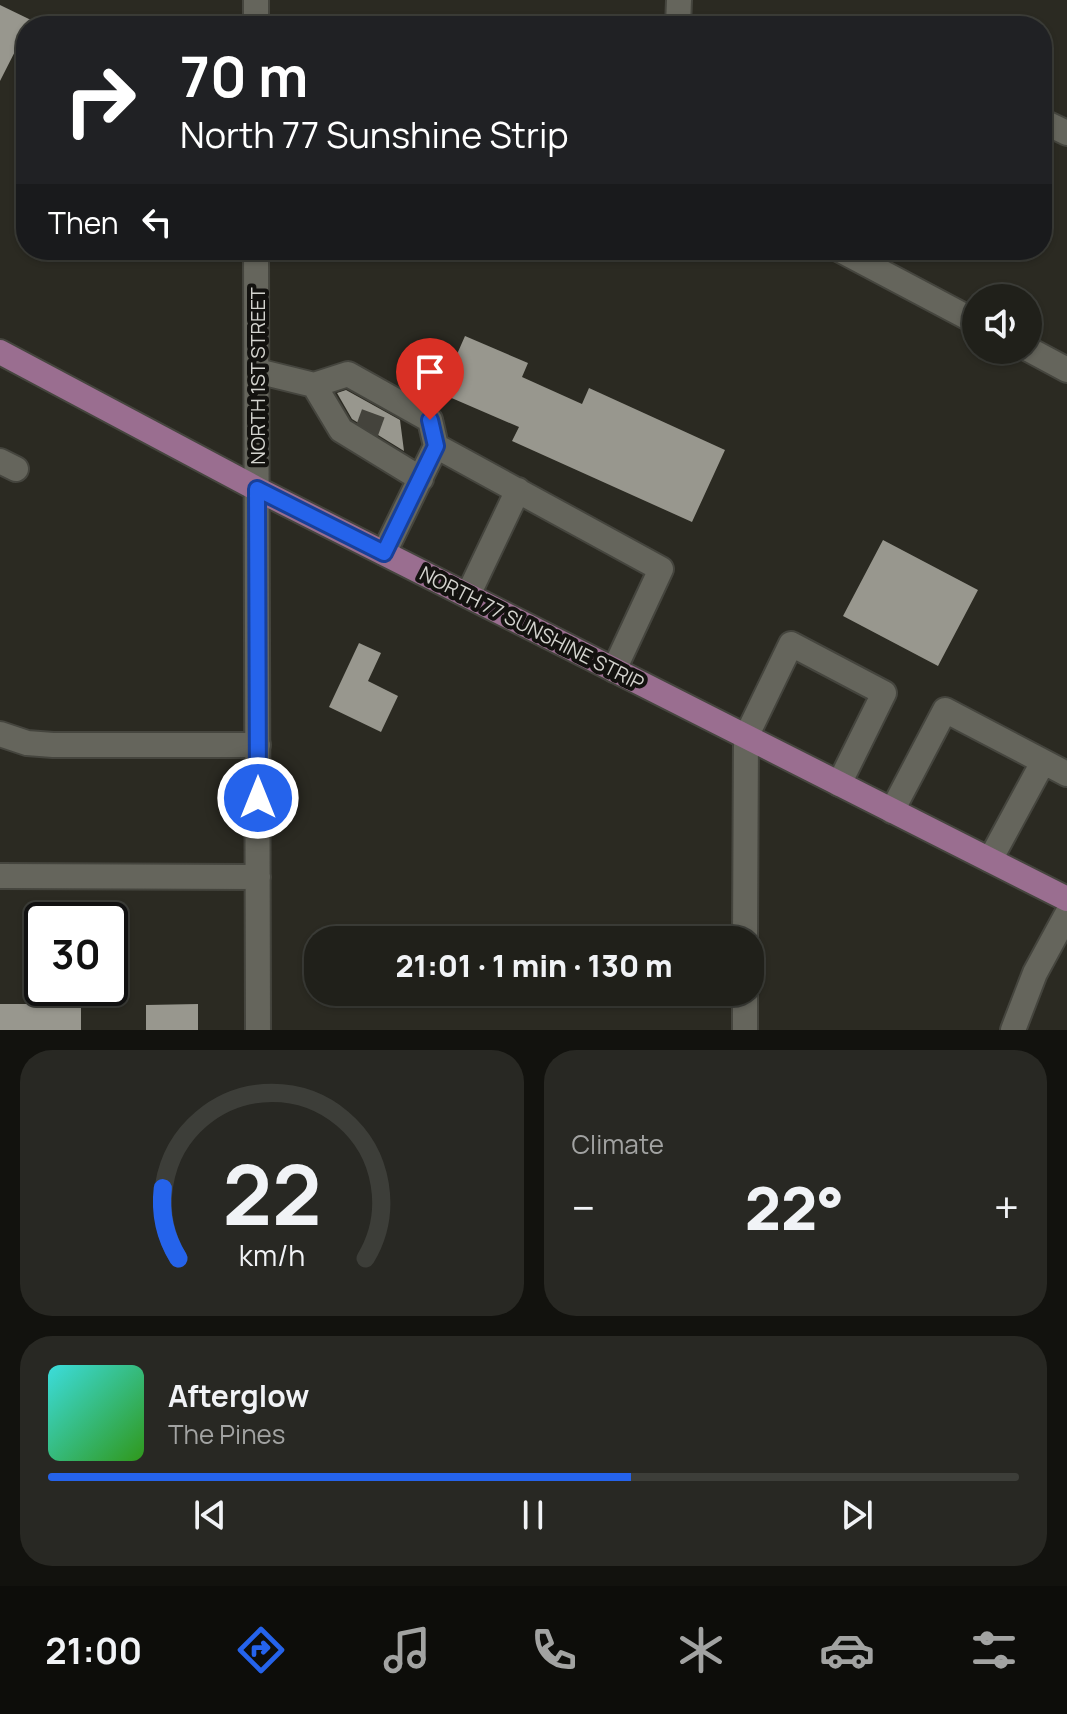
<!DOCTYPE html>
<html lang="en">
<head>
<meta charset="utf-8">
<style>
	:root { --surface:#20201a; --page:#282823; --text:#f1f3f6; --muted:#a2a3a2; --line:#3d3e39; --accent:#2563eb }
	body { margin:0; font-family:Manrope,sans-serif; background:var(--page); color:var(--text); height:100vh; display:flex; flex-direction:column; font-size:30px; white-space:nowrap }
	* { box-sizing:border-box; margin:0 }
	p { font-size:26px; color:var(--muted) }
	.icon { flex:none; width:44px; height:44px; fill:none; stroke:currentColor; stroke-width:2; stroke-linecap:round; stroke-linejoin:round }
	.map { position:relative; height:1030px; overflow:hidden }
	.sheet { display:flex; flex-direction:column; gap:20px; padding:20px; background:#12120e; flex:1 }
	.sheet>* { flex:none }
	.hud { position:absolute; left:16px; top:16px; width:1036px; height:244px; border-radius:32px; box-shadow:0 2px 6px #0004,0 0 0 2px var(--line); background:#202124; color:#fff; overflow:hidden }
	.controls { position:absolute; left:962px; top:284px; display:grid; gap:16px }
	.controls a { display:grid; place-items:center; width:80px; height:80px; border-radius:50%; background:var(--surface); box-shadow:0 2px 6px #0004,0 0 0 2px var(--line); font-size:40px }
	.speed { position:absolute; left:24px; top:902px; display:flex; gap:16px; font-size:40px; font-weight:700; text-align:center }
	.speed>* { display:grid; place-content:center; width:104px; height:104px; border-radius:50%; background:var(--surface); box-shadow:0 2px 6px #0004,0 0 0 2px var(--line); line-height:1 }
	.speed .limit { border:4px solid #111; border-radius:12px; background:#fff; color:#111 }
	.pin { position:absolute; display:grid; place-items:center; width:68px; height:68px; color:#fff; margin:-82px -34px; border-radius:50% 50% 50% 0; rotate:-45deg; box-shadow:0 0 8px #0007 }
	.pin .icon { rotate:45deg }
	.me { position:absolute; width:88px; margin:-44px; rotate:0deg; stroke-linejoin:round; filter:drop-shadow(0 0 6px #0008) }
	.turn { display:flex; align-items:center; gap:28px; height:168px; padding:0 32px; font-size:36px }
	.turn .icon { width:104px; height:104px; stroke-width:2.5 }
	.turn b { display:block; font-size:56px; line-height:68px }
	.then { display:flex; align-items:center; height:76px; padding:0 32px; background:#0003; gap:16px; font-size:30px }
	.big { font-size:60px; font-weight:800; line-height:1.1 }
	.sheet .card { flex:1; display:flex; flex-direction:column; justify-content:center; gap:12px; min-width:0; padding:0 28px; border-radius:32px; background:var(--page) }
	.sheet .dial { align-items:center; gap:0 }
	.dial svg { height:208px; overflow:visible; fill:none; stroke:var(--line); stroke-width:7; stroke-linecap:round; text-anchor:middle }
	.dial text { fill:var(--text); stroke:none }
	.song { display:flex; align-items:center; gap:24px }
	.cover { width:96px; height:96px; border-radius:12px; background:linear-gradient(135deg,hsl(180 70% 55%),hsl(110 70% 35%)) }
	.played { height:8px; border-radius:4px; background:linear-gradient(90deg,var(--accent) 60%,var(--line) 60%) }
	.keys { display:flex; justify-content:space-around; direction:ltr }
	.heat { display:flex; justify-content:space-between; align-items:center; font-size:44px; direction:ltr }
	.sheet .tiles { flex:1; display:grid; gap:20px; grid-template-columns:1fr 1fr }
	.card:last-child { grid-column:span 2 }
	.trip { position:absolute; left:304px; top:926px; width:460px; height:80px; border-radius:32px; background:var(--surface); box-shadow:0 2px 6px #0004,0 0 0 2px var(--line); font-weight:800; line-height:80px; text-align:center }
	.tabs { display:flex; height:128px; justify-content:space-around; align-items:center; background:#0d0d0a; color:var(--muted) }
	.tabs .icon { width:56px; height:56px }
	.tabs .current { color:var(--accent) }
	.tabs b { font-size:36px; color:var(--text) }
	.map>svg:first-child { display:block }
	.building { fill:#98978e }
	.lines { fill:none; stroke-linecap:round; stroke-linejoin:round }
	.minor-tunnel { stroke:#44433c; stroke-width:24; stroke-dasharray:24 12; stroke-linecap:butt }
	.minor-casing { stroke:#45453e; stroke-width:28 }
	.major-casing { stroke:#45453e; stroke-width:28 }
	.minor { stroke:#65655c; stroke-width:24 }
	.major { stroke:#9a6e90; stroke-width:24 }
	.route-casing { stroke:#184099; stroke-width:20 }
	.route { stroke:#2563eb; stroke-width:14 }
	.labels { text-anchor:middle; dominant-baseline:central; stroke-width:8; stroke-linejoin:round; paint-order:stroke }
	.street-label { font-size:20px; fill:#d3d3ce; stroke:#13120f }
</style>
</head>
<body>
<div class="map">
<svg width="1067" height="1030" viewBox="0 0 1067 1030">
	<rect width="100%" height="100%" fill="#2b2a22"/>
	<!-- building -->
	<path class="building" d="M 0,5 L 31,20 L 0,81 Z
		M 465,336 L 528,363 L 522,377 L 582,404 L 589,388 L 725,450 L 692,522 L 512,441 L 519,427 L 440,393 Z
		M 346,390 L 400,420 L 404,451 L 352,419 L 337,393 Z
		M 883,540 L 978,590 L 938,666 L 843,616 Z
		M 359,643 L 381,653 L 368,681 L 398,696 L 381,732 L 329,707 Z
		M 0,1004 L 81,1004 L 81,1030 L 0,1030 Z
		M 198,1004 L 198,1030 L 146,1030 L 146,1005 Z"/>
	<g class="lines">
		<!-- minor-tunnel -->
		<path class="minor-tunnel" d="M 365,436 L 376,406"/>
		<defs>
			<path id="minor" d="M 256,26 L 256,0
				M 678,26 L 679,0
				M 1042,121 L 1067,133
				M 256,250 L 258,1030
				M 840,250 L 976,322
				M 1028,349 L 1067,370
				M 257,371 L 314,385 L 348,374 L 430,420 L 436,446 L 384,553
				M 314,385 L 341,430 L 421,479
				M 436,446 L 661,569 L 614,670
				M 0,461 L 16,469
				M 468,595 L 518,490
				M 0,734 L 27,743 L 53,745 L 258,745
				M 892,811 L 945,710 L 1067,774
				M 990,860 L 1043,762
				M 0,876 L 258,877
				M 745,940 L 746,737 L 791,644 L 884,693 L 839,784
				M 745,1030 L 745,992
				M 1013,1030 L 1035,973 L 1067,914"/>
			<path id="major" d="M 0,352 L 257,489 L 1067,899"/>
		</defs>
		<!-- minor casing -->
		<use href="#minor" class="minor-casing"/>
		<!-- major casing -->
		<use href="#major" class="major-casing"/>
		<!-- minor -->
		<use href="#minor" class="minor"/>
		<!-- major -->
		<use href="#major" class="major"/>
	</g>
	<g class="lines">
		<defs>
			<path id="route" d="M 258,798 L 257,489 L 384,553 L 436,446 L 430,420"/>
		</defs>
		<!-- route casing -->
		<use href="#route" class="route-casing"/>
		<!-- route -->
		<use href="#route" class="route"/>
	</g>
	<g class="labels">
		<!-- street labels -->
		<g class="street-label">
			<text transform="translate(257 376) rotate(-90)">NORTH 1ST STREET</text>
			<text transform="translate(532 628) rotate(27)">NORTH 77 SUNSHINE STRIP</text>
		</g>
	</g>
</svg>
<div class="controls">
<a><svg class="icon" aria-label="sound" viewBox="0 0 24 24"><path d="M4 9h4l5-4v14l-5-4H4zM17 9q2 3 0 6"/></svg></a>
</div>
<div class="speed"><div class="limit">30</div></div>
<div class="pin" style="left:430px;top:420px;background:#d93025"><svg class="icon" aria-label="arrive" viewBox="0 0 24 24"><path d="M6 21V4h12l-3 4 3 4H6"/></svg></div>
<svg class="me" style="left:258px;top:798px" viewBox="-20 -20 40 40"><circle r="17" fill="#2563eb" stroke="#fff" stroke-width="3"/><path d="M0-11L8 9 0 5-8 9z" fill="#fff"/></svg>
<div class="trip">21:01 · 1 min · 130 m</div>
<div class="hud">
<div class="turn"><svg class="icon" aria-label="right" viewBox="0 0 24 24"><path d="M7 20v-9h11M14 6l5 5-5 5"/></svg><div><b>70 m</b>North 77 Sunshine Strip</div></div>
<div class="then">Then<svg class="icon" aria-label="left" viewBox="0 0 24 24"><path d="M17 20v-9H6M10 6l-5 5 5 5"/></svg></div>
</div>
</div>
<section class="sheet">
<div class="tiles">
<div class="card dial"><svg viewBox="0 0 100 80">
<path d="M14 69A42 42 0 1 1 86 69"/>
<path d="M14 69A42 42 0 0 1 8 42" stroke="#2563eb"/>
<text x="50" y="56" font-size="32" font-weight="700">22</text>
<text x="50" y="72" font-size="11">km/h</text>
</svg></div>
<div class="card"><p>Climate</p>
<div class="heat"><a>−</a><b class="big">22°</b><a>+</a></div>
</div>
<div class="card">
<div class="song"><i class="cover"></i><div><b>Afterglow</b><p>The Pines</p></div></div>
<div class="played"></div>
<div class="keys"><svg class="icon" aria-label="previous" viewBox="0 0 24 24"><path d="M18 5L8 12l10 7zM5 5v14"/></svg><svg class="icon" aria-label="pause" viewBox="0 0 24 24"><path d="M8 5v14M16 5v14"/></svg><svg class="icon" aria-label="next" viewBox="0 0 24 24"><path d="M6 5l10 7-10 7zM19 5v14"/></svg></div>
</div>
</div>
</section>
<nav class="tabs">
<b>21:00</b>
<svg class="icon current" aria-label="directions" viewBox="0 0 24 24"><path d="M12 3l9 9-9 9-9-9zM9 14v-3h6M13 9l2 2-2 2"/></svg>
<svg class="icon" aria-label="music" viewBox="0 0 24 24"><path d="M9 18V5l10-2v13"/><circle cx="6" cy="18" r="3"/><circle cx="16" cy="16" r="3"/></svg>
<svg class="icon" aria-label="phone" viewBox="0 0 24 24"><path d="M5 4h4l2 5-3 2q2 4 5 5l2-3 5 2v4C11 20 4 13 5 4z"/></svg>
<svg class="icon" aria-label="climate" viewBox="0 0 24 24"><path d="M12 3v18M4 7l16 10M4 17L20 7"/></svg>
<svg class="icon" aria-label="car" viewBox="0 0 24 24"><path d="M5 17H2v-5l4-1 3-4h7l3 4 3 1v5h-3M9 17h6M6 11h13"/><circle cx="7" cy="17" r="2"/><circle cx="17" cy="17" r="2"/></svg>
<svg class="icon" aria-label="filters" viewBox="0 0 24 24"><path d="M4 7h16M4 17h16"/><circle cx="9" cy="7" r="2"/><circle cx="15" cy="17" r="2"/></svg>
</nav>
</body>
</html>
